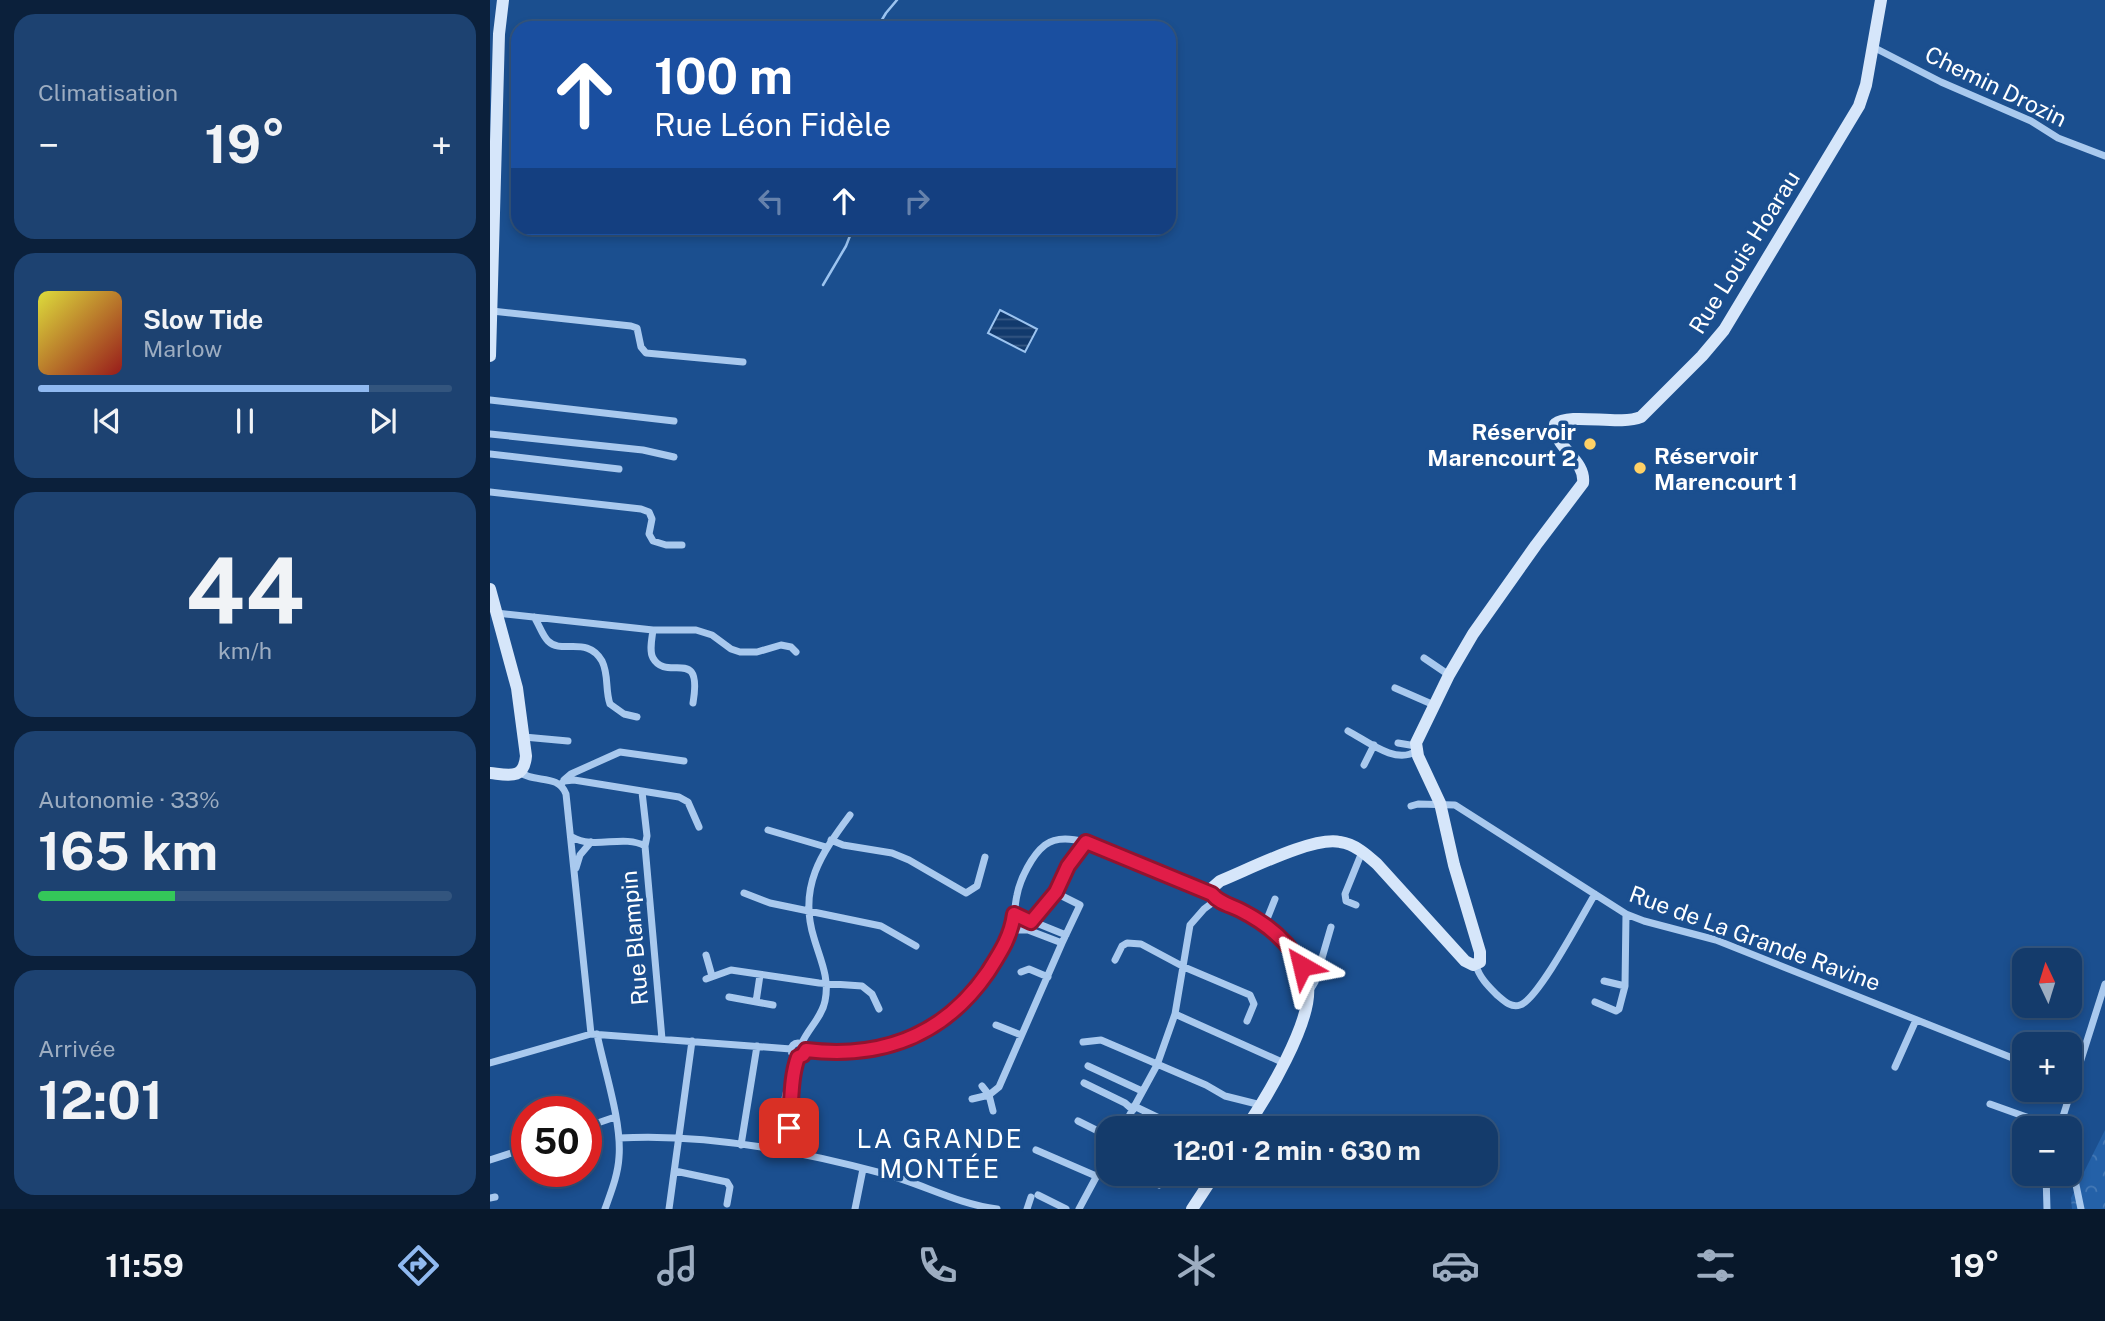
<!DOCTYPE html>
<html lang="fr">
<head>
<meta charset="utf-8">
<style>
	:root { --surface:#143b6b; --page:#1d4271; --text:#f1f3f6; --muted:#9dadc1; --line:#33557e; --accent:#90b9f0 }
	body { margin:0; font-family:"Public Sans",sans-serif; background:var(--page); color:var(--text); height:100vh; display:flex; flex-direction:column; font-size:26px; white-space:nowrap }
	* { box-sizing:border-box; margin:0 }
	p { font-size:23px; color:var(--muted) }
	.icon { flex:none; width:38px; height:38px; fill:none; stroke:currentColor; stroke-width:2; stroke-linecap:round; stroke-linejoin:round }
	.map { position:relative; flex:1; overflow:hidden }
	.drawer { display:flex; flex-direction:column; gap:14px; padding:14px; background:#0b203b; width:490px }
	.drawer>* { flex:none }
	.top-card { position:absolute; left:21px; top:21px; width:665px; height:214px; border-radius:21px; box-shadow:0 4px 10px #0003,0 0 0 2px var(--line); background:#1a4fa0; color:#fff; overflow:hidden }
	.needle { width:46px; rotate:356deg }
	.controls { position:absolute; left:1522px; top:948px; display:grid; gap:14px }
	.controls a { display:grid; place-items:center; width:70px; height:70px; border-radius:14px; background:var(--surface); box-shadow:0 4px 10px #0003,0 0 0 2px var(--line); font-size:35px }
	.speed { position:absolute; left:21px; top:1096px; display:flex; gap:14px; font-size:35px; font-weight:700; text-align:center }
	.speed>* { display:grid; place-content:center; width:91px; height:91px; border-radius:50%; background:var(--surface); box-shadow:0 4px 10px #0003,0 0 0 2px var(--line); line-height:1 }
	.speed .limit { border:10px solid #d22; background:#fff; color:#111 }
	.pin { position:absolute; display:grid; place-items:center; width:60px; height:60px; color:#fff; margin:-30px; border-radius:14px; box-shadow:0 4px 10px #0006 }
	.me { position:absolute; width:77px; margin:-38px; rotate:323deg; stroke-linejoin:round; filter:drop-shadow(0 0 5px #0008) }
	.turn { display:flex; align-items:center; gap:24px; height:147px; padding:0 28px; font-size:32px }
	.turn .icon { width:91px; height:91px; stroke-width:2.5 }
	.turn b { display:block; font-size:49px; line-height:60px }
	.lanes { display:flex; align-items:center; height:66px; padding:0 28px; background:#0003; justify-content:center; gap:35px; direction:ltr }
	.lanes .off { opacity:.35 }
	.big { font-size:52px; font-weight:700; line-height:1.1 }
	.drawer .widget { flex:1; display:flex; flex-direction:column; justify-content:center; gap:10px; min-width:0; padding:0 24px; border-radius:21px; background:var(--page) }
	.drawer .dial { align-items:center; gap:0 }
	.dial b { font-size:91px; line-height:1 }
	.song { display:flex; align-items:center; gap:21px }
	.cover { width:84px; height:84px; border-radius:10px; background:linear-gradient(135deg,hsl(60 70% 55%),hsl(0 70% 35%)) }
	.played { height:7px; border-radius:4px; background:linear-gradient(90deg,var(--accent) 80%,var(--line) 80%) }
	.keys { display:flex; justify-content:space-around; direction:ltr }
	.heat { display:flex; justify-content:space-between; align-items:center; font-size:38px; direction:ltr }
	.charge { height:10px; border-radius:5px; background:linear-gradient(90deg,#34c759 33%,var(--line) 0) }
	.trip { position:absolute; left:606px; top:1116px; width:402px; height:70px; border-radius:21px; background:var(--surface); box-shadow:0 4px 10px #0003,0 0 0 2px var(--line); font-weight:700; line-height:70px; text-align:center }
	.dock { display:flex; height:112px; justify-content:space-around; align-items:center; background:#08182b; color:var(--muted) }
	.dock .icon { width:49px; height:49px }
	.dock .selected { color:var(--accent) }
	.dock b { font-size:32px; color:var(--text) }
	main { display:flex; flex:1; min-height:0 }
	.map>svg:first-child { display:block }
	.forest { fill:url(#forest-crowns) }
	.water { fill:url(#water-rules); stroke:#9cc4f0; stroke-width:2 }
	.lines { fill:none; stroke-linecap:round; stroke-linejoin:round }
	.stream { stroke:#9cc4f0; stroke-width:2.5 }
	.street { stroke:#a9c9ee; stroke-width:7 }
	.secondary { stroke:#d6e6fa; stroke-width:12 }
	.route-casing { stroke:#92132f; stroke-width:18 }
	.route { stroke:#e11d48; stroke-width:12 }
	.poi-dot { fill:#ffd166; stroke:#1b4f8f; stroke-width:2.5 }
	.labels { text-anchor:middle; dominant-baseline:central; stroke-width:7; stroke-linejoin:round; paint-order:stroke }
	.street-label { font-size:23px; fill:#fff; stroke:#1b4f8f }
	.poi-label { font-size:23px; font-weight:bold; fill:#fff; stroke:#1b4f8f; text-anchor:end }
	.quarter-label { font-size:26px; letter-spacing:2px; fill:#fff; stroke:#1b4f8f }
</style>
</head>
<body>
<main>
<section class="drawer">
<div class="widget"><p>Climatisation</p>
<div class="heat"><a>−</a><b class="big">19°</b><a>+</a></div>
</div>
<div class="widget">
<div class="song"><i class="cover"></i><div><b>Slow Tide</b><p>Marlow</p></div></div>
<div class="played"></div>
<div class="keys"><svg class="icon" aria-label="previous" viewBox="0 0 24 24"><path d="M18 5L8 12l10 7zM5 5v14"/></svg><svg class="icon" aria-label="pause" viewBox="0 0 24 24"><path d="M8 5v14M16 5v14"/></svg><svg class="icon" aria-label="next" viewBox="0 0 24 24"><path d="M6 5l10 7-10 7zM19 5v14"/></svg></div>
</div>
<div class="widget dial"><b>44</b><p>km/h</p></div>
<div class="widget"><p>Autonomie · 33%</p><b class="big">165 km</b><div class="charge"></div></div>
<div class="widget"><p>Arrivée</p><b class="big">12:01</b></div>
</section>
<div class="map">
<svg width="1615" height="1209" viewBox="0 0 1615 1209">
	<defs>
		<pattern id="forest-crowns" width="20" height="18" patternUnits="userSpaceOnUse" patternTransform="scale(1.75)"><rect width="20" height="18" fill="#2461a8"/><path d="M2 6a3 3 0 1 1 6 0M12 15a3 3 0 1 1 6 0" fill="none" stroke="#4579b5"/></pattern>
		<pattern id="water-rules" width="6" height="5" patternUnits="userSpaceOnUse" patternTransform="scale(1.75)"><rect width="6" height="5" fill="#123a6d"/><path d="M0 2.5h6" fill="none" stroke="#365883"/></pattern>
	</defs>
	<rect width="100%" height="100%" fill="#1b4f8f"/>
	<!-- forest -->
	<path class="forest" d="M 1615,1130 L 1615,1209 L 1582,1209 L 1581,1198 Z"/>
	<!-- water -->
	<path class="water" d="M 510,310 L 547,329 L 535,352 L 498,333 Z"/>
	<g class="lines">
		<!-- stream -->
		<path class="stream" d="M 387,28 L 396,13 L 407,0
			M 333,285 L 356,246 L 363,228"/>
		<!-- street -->
		<path class="street" d="M 1383,47 L 1451,82 L 1541,121 L 1568,138 L 1615,156
			M 2,311 L 141,326 L 147,328 L 151,347 L 156,353 L 253,362
			M 0,400 L 184,421
			M 0,434 L 153,450 L 184,457
			M 0,454 L 129,469
			M 0,492 L 151,509 L 159,512 L 162,519 L 159,534 L 163,541 L 176,545 L 192,545
			M 6,613 L 163,630 L 206,630 L 222,635 L 241,649 L 250,652 L 267,652 L 291,645 L 301,647 L 306,652
			M 44,617 C 49,624 52,635 58,641 C 72,655 97,635 112,661 C 119,675 115,690 120,704 L 134,714 L 147,717
			M 163,630 C 162,638 159,651 163,658 C 177,683 213,644 203,703
			M 934,658 L 959,675
			M 905,688 L 944,705
			M 858,731 C 877,741 906,765 926,751
			M 34,737 L 78,741
			M 908,743 L 926,746
			M 874,765 L 884,745
			M 30,772 C 44,784 68,773 76,794 L 101,1034
			M 74,780 L 81,774 L 130,752 L 194,761
			M 71,784 L 74,781 L 84,780 L 189,797 L 198,802 L 209,827
			M 152,792 L 157,836 L 155,846
			M 921,806 L 928,804 L 965,805 L 1136,914 L 1154,921 L 1226,940 L 1535,1063
			M 278,830 L 336,847
			M 82,837 C 104,850 133,834 155,846 L 172,1039
			M 341,840 L 353,845 L 402,853 L 419,860 L 476,893 L 487,886 L 495,857
			M 86,868 L 90,855 L 101,842
			M 254,893 L 280,903 L 391,926 L 426,946
			M 566,893 L 590,905 L 572,943
			M 866,905 L 856,901 L 855,894 L 872,852
			M 524,914 L 576,935
			M 541,922 L 566,893 L 577,866 L 596,842
			M 773,923 L 777,919 L 785,899
			M 216,955 L 222,976
			M 625,960 L 632,946 L 637,943 L 651,944 L 694,967 L 760,995 L 764,1004 L 757,1021
			M 986,965 C 989,977 998,986 1007,995 C 1014,1001 1021,1008 1030,1005 C 1048,1000 1093,914 1105,894
			M 531,972 L 539,969 L 558,977
			M 216,979 L 241,970 L 329,983 L 372,986 L 382,994 L 389,1009
			M 1114,981 L 1135,986
			M 819,992 L 825,982 L 841,927
			M 239,997 L 283,1005
			M 266,1002 L 270,975
			M 1105,1002 L 1126,1011 L 1129,1009 L 1135,986 L 1136,914
			M 685,1014 L 794,1063
			M 506,1025 L 531,1035
			M 107,1034 C 114,1069 132,1122 129,1157 C 128,1175 121,1192 115,1209
			M 593,1042 L 611,1040 L 716,1085 L 735,1096 L 771,1105
			M301 1050a7 7 0 1 1 14 0a7 7 0 1 1-14 0Z
			M 312,1043 C 318,1029 332,1017 335,1001 C 340,978 330,959 324,938 C 308,887 331,854 360,815
			M 316,1050 C 391,1057 453,1038 497,973 C 505,961 516,947 521,932 C 525,920 524,908 527,895 C 530,879 542,855 555,845 C 567,836 583,839 596,842 L 722,894
			M 0,1063 L 101,1034 L 301,1049
			M 598,1066 L 652,1091
			M 1405,1067 L 1426,1020
			M 594,1083 L 635,1103 L 643,1110
			M 492,1086 L 499,1095 L 503,1111
			M 482,1099 L 499,1095 L 509,1087 L 572,943 L 538,930 L 522,930
			M 1500,1104 L 1570,1129
			M 644,1106 L 692,1129
			M 588,1121 L 618,1136
			M 96,1127 L 125,1117
			M 632,1129 L 667,1065 L 685,1014 L 700,925 L 714,909 L 726,900
			M 1569,1129 L 1615,984
			M 129,1138 C 217,1133 310,1151 395,1174 C 433,1184 467,1204 507,1209
			M 296,1140 C 290,1105 296,1089 308,1057
			M 251,1145 L 267,1046
			M 546,1150 L 606,1176
			M 294,1151 L 302,1105 L 302,1074
			M 1580,1156 L 1591,1209
			M 0,1160 L 37,1148
			M 185,1171 L 237,1182 L 240,1187 L 237,1204
			M 648,1174 L 669,1185
			M 1556,1174 L 1557,1209
			M 548,1195 L 576,1209
			M 0,1198 L 5,1197
			M 179,1209 L 202,1041
			M 365,1209 L 373,1169
			M 537,1209 L 541,1197
			M 589,1209 L 618,1155"/>
		<!-- secondary -->
		<path class="secondary" d="M 0,356 L 9,34 L 13,0
			M 0,589 L 27,688 L 36,756 C 34,780 19,775 0,773
			M 755,1129 C 776,1099 822,1022 818,987 C 817,966 801,946 786,933 C 775,924 762,915 749,909 C 740,905 728,903 722,894 L 722,888 L 730,881 C 758,870 823,836 850,842 C 865,844 877,855 887,864 L 975,961 L 983,965 L 990,962 L 990,952 L 964,865 L 950,803 L 928,756 L 926,743 L 959,675 L 983,634 L 1046,545 L 1093,483 C 1096,459 1063,448 1065,424 C 1081,412 1129,426 1151,417 L 1212,356 L 1234,330 L 1369,106 L 1376,85 L 1391,0
			M 702,1209 L 725,1174"/>
	</g>
	<g class="lines">
		<defs>
			<path id="route" d="M 299,1128 C 302,1104 300,1079 308,1057 L 313,1055 L 316,1050 C 391,1059 454,1036 498,972 C 510,953 521,937 524,914 L 541,922 L 566,892 L 578,866 L 596,842 L 722,894 C 729,903 740,905 750,910 C 776,923 798,941 812,966"/>
		</defs>
		<!-- route casing -->
		<use href="#route" class="route-casing"/>
		<!-- route -->
		<use href="#route" class="route"/>
	</g>
	<!-- markers -->
	<g class="poi-dot">
		<circle cx="1100" cy="444" r="7"/>
		<circle cx="1150" cy="468" r="7"/>
	</g>
	<g class="labels">
		<!-- street labels -->
		<g class="street-label">
			<text transform="translate(1506 86) rotate(26)">Chemin Drozin</text>
			<text transform="translate(1254 252) rotate(-58)">Rue Louis Hoarau</text>
			<text transform="translate(144 938) rotate(-95)">Rue Blampin</text>
			<text transform="translate(1265 938) rotate(20)">Rue de La Grande Ravine</text>
		</g>
		<!-- poi labels -->
		<g class="poi-label">
			<text x="1086" y="431">Réservoir<tspan x="1086" dy="26">Marencourt 2</tspan></text>
			<text x="1164" y="455" text-anchor="start">Réservoir<tspan x="1164" dy="26">Marencourt 1</tspan></text>
		</g>
		<!-- quarter labels -->
		<g class="quarter-label">
			<text x="450" y="1138">LA GRANDE<tspan x="450" dy="30">MONTÉE</tspan></text>
		</g>
	</g>
</svg>
<div class="controls">
<a><svg class="needle" viewBox="-14 -14 28 28"><path d="M0-13l5 13h-10z" fill="#e53935"/><path d="M0 13l5-13h-10z" fill="#9dadc1"/></svg></a>
<a>+</a>
<a>−</a>
</div>
<div class="speed"><div class="limit">50</div></div>
<div class="pin" style="left:299px;top:1128px;background:#d93025"><svg class="icon" aria-label="arrive" viewBox="0 0 24 24"><path d="M6 21V4h12l-3 4 3 4H6"/></svg></div>
<svg class="me" style="left:812px;top:966px" viewBox="-20 -20 40 40"><path d="M0-17L14 15 0 8-14 15z" fill="#e11d48" stroke="#fff" stroke-width="4"/></svg>
<div class="trip">12:01 · 2 min · 630 m</div>
<div class="top-card">
<div class="turn"><svg class="icon" aria-label="ahead" viewBox="0 0 24 24"><path d="M12 20V5M6 11l6-6 6 6"/></svg><div><b>100 m</b>Rue Léon Fidèle</div></div>
<div class="lanes"><svg class="icon off" aria-label="left" viewBox="0 0 24 24"><path d="M17 20v-9H6M10 6l-5 5 5 5"/></svg><svg class="icon" aria-label="ahead" viewBox="0 0 24 24"><path d="M12 20V5M6 11l6-6 6 6"/></svg><svg class="icon off" aria-label="right" viewBox="0 0 24 24"><path d="M7 20v-9h11M14 6l5 5-5 5"/></svg></div>
</div>
</div>
</main>
<nav class="dock">
<b>11:59</b>
<svg class="icon selected" aria-label="directions" viewBox="0 0 24 24"><path d="M12 3l9 9-9 9-9-9zM9 14v-3h6M13 9l2 2-2 2"/></svg>
<svg class="icon" aria-label="music" viewBox="0 0 24 24"><path d="M9 18V5l10-2v13"/><circle cx="6" cy="18" r="3"/><circle cx="16" cy="16" r="3"/></svg>
<svg class="icon" aria-label="phone" viewBox="0 0 24 24"><path d="M5 4h4l2 5-3 2q2 4 5 5l2-3 5 2v4C11 20 4 13 5 4z"/></svg>
<svg class="icon" aria-label="climate" viewBox="0 0 24 24"><path d="M12 3v18M4 7l16 10M4 17L20 7"/></svg>
<svg class="icon" aria-label="car" viewBox="0 0 24 24"><path d="M5 17H2v-5l4-1 3-4h7l3 4 3 1v5h-3M9 17h6M6 11h13"/><circle cx="7" cy="17" r="2"/><circle cx="17" cy="17" r="2"/></svg>
<svg class="icon" aria-label="filters" viewBox="0 0 24 24"><path d="M4 7h16M4 17h16"/><circle cx="9" cy="7" r="2"/><circle cx="15" cy="17" r="2"/></svg>
<b>19°</b>
</nav>
</body>
</html>
